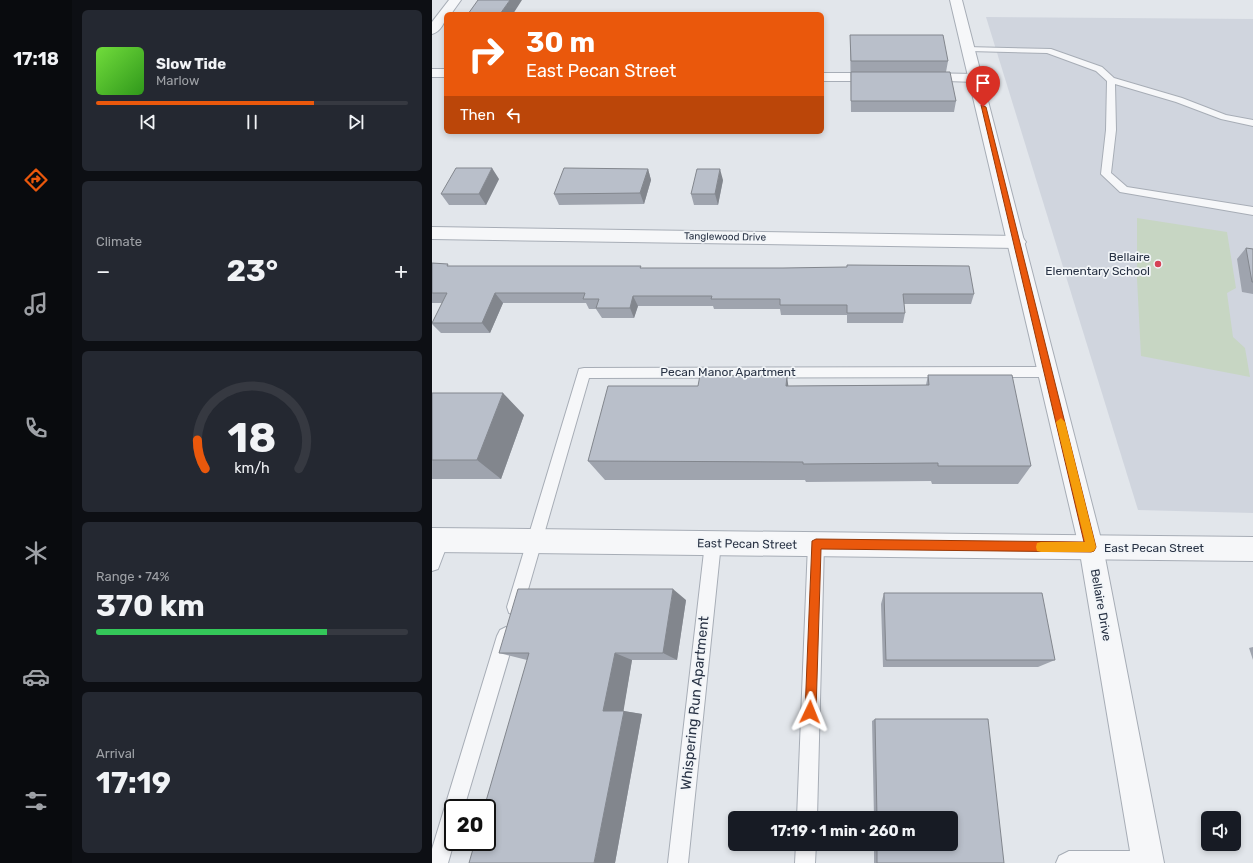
<!DOCTYPE html>
<html lang="en">
<head>
<meta charset="utf-8">
<style>
	:root { --surface:#171b24; --page:#242831; --text:#f1f3f6; --muted:#9ea1a6; --line:#363941; --accent:#ea580c }
	body { margin:0; font-family:Rubik,sans-serif; background:var(--page); color:var(--text); height:100vh; display:flex; flex-direction:column; font-size:15px; white-space:nowrap }
	* { box-sizing:border-box; margin:0 }
	p { font-size:13px; color:var(--muted) }
	.icon { flex:none; width:22px; height:22px; fill:none; stroke:currentColor; stroke-width:2; stroke-linecap:round; stroke-linejoin:round }
	.map { position:relative; flex:1; overflow:hidden }
	.drawer { display:flex; flex-direction:column; gap:10px; padding:10px; background:#0d0f14; width:360px }
	.drawer>* { flex:none }
	.hud { position:absolute; left:12px; top:12px; width:380px; height:122px; border-radius:6px; box-shadow:0 2px 6px #0003; background:#ea580c; color:#fff; overflow:hidden }
	.buttons { position:absolute; left:769px; top:811px; display:grid; gap:8px }
	.buttons a { display:grid; place-items:center; width:40px; height:40px; border-radius:6px; background:var(--surface); box-shadow:0 2px 6px #0003; font-size:20px }
	.speed { position:absolute; left:12px; top:799px; display:flex; gap:8px; font-size:20px; font-weight:700; text-align:center }
	.speed>* { display:grid; place-content:center; width:52px; height:52px; border-radius:50%; background:var(--surface); box-shadow:0 2px 6px #0003; line-height:1 }
	.speed .limit { border:2px solid #111; border-radius:6px; background:#fff; color:#111 }
	.pin { position:absolute; display:grid; place-items:center; width:34px; height:34px; color:#fff; margin:-41px -17px; border-radius:50% 50% 50% 0; rotate:-45deg; box-shadow:0 0 4px #0007 }
	.pin .icon { rotate:45deg }
	.me { position:absolute; width:44px; margin:-22px; rotate:2deg; stroke-linejoin:round; filter:drop-shadow(0 0 3px #0008) }
	.turn { display:flex; align-items:center; gap:14px; height:84px; padding:0 16px; font-size:18px }
	.turn .icon { width:52px; height:52px; stroke-width:2.5 }
	.turn b { display:block; font-size:28px; line-height:34px }
	.then { display:flex; align-items:center; height:38px; padding:0 16px; background:#0003; gap:8px; font-size:15px }
	.big { font-size:30px; font-weight:700; line-height:1.1 }
	.drawer .tile { flex:1; display:flex; flex-direction:column; justify-content:center; gap:6px; min-width:0; padding:0 14px; border-radius:6px; background:var(--page) }
	.drawer .dial { align-items:center; gap:0 }
	.dial svg { height:104px; overflow:visible; fill:none; stroke:var(--line); stroke-width:7; stroke-linecap:round; text-anchor:middle }
	.dial text { fill:var(--text); stroke:none }
	.song { display:flex; align-items:center; gap:12px }
	.cover { width:48px; height:48px; border-radius:6px; background:linear-gradient(135deg,hsl(100 70% 55%),hsl(110 70% 35%)) }
	.played { height:4px; border-radius:2px; background:linear-gradient(90deg,var(--accent) 70%,var(--line) 70%) }
	.keys { display:flex; justify-content:space-around; direction:ltr }
	.heat { display:flex; justify-content:space-between; align-items:center; font-size:22px; direction:ltr }
	.charge { height:6px; border-radius:3px; background:linear-gradient(90deg,#34c759 74%,var(--line) 0) }
	.trip { position:absolute; left:296px; top:811px; width:230px; height:40px; border-radius:6px; background:var(--surface); box-shadow:0 2px 6px #0003; font-weight:700; line-height:40px; text-align:center }
	main { display:flex; flex:1; min-height:0 }
	.tab-bar { display:flex; flex-direction:column; width:72px; justify-content:space-around; align-items:center; background:#090b0e; color:var(--muted) }
	.tab-bar .icon { width:28px; height:28px }
	.tab-bar .on { color:var(--accent) }
	.tab-bar b { font-size:18px; color:var(--text) }
	.map>svg:first-child { display:block }
	.built { fill:#d0d5de }
	.green { fill:#c7d6c3 }
	.lines { fill:none; stroke-linecap:round; stroke-linejoin:round }
	.service-casing { stroke:#a7adb6; stroke-width:2 }
	.minor-casing { stroke:#a7adb6; stroke-width:2 }
	.tertiary-casing { stroke:#a7adb6; stroke-width:2 }
	.service { fill:#f6f7f9; fill-rule:evenodd }
	.minor { fill:#f6f7f9; fill-rule:evenodd }
	.tertiary { fill:#f6f7f9; fill-rule:evenodd }
	.wall { fill:#9fa4ae }
	.shaded-wall { fill:#82868d }
	.building { fill:#b9bfca; stroke:#82868d }
	.route { fill:#ea580c; stroke:#983908 }
	.slow { fill:#f59e0b }
	.poi-dot { fill:#d64256; stroke:#f2f5f8; stroke-width:1.5 }
	.labels { text-anchor:middle; dominant-baseline:central; stroke-width:3.5; stroke-linejoin:round; paint-order:stroke }
	.far-street-label { font-size:10px; fill:#293345; stroke:#f2f5f8 }
	.poi-label { font-size:12px; fill:#293345; stroke:#f2f5f8; text-anchor:end }
	.street-label { font-size:12px; fill:#293345; stroke:#f2f5f8 }
	.near-street-label { font-size:14px; fill:#293345; stroke:#f2f5f8 }
</style>
</head>
<body>
<main>
<nav class="tab-bar">
<b>17:18</b>
<svg class="icon on" aria-label="directions" viewBox="0 0 24 24"><path d="M12 3l9 9-9 9-9-9zM9 14v-3h6M13 9l2 2-2 2"/></svg>
<svg class="icon" aria-label="music" viewBox="0 0 24 24"><path d="M9 18V5l10-2v13"/><circle cx="6" cy="18" r="3"/><circle cx="16" cy="16" r="3"/></svg>
<svg class="icon" aria-label="phone" viewBox="0 0 24 24"><path d="M5 4h4l2 5-3 2q2 4 5 5l2-3 5 2v4C11 20 4 13 5 4z"/></svg>
<svg class="icon" aria-label="climate" viewBox="0 0 24 24"><path d="M12 3v18M4 7l16 10M4 17L20 7"/></svg>
<svg class="icon" aria-label="car" viewBox="0 0 24 24"><path d="M5 17H2v-5l4-1 3-4h7l3 4 3 1v5h-3M9 17h6M6 11h13"/><circle cx="7" cy="17" r="2"/><circle cx="17" cy="17" r="2"/></svg>
<svg class="icon" aria-label="filters" viewBox="0 0 24 24"><path d="M4 7h16M4 17h16"/><circle cx="9" cy="7" r="2"/><circle cx="15" cy="17" r="2"/></svg>
</nav>
<section class="drawer">
<div class="tile">
<div class="song"><i class="cover"></i><div><b>Slow Tide</b><p>Marlow</p></div></div>
<div class="played"></div>
<div class="keys"><svg class="icon" aria-label="previous" viewBox="0 0 24 24"><path d="M18 5L8 12l10 7zM5 5v14"/></svg><svg class="icon" aria-label="pause" viewBox="0 0 24 24"><path d="M8 5v14M16 5v14"/></svg><svg class="icon" aria-label="next" viewBox="0 0 24 24"><path d="M6 5l10 7-10 7zM19 5v14"/></svg></div>
</div>
<div class="tile"><p>Climate</p>
<div class="heat"><a>−</a><b class="big">23°</b><a>+</a></div>
</div>
<div class="tile dial"><svg viewBox="0 0 100 80">
<path d="M14 69A42 42 0 1 1 86 69"/>
<path d="M14 69A42 42 0 0 1 8 47" stroke="#ea580c"/>
<text x="50" y="56" font-size="32" font-weight="700">18</text>
<text x="50" y="72" font-size="11">km/h</text>
</svg></div>
<div class="tile"><p>Range · 74%</p><b class="big">370 km</b><div class="charge"></div></div>
<div class="tile"><p>Arrival</p><b class="big">17:19</b></div>
</section>
<div class="map">
<svg width="821" height="863" viewBox="0 0 821 863">
	<rect width="100%" height="100%" fill="#e2e6eb"/>
	<!-- built -->
	<path class="built" d="M 554,17 L 821,19 L 821,513 L 706,510 Z"/>
	<!-- green -->
	<path class="green" d="M 705,218 L 795,232 L 804,288 L 795,293 L 801,337 L 813,348 L 818,377 L 709,356 L 705,279 Z"/>
	<g class="lines">
		<defs>
			<path id="service" d="M 534,47 L 619,49 L 670,67 L 682,78 L 750,98 L 794,115 L 821,120 L 821,126 L 789,119 L 744,102 L 683,84 L 684,130 L 679,173 L 695,187 L 821,207 L 821,215 L 688,192 L 669,174 L 674,130 L 675,81 L 664,71 L 615,53 L 537,51 L 533,49 Z
				M 617,367 L 622,368 L 624,372 L 622,376 L 617,377 L 157,378 L 91,607 L 89,613 L 83,615 L 77,613 L 75,607 L 147,369 L 152,368 Z
				M 9,532 L 15,535 L 17,540 L 6,569 L 0,571 L 0,543 L 3,535 Z
				M 281,535 L 287,538 L 289,543 L 256,863 L 236,863 L 273,543 L 275,538 Z
				M 384,536 L 390,539 L 392,544 L 385,818 L 365,818 L 376,544 L 378,539 Z
				M 74,627 L 80,630 L 83,636 L 32,808 L 21,808 L 22,842 L 16,863 L 0,863 L 0,849 L 65,636 L 68,630 Z
				M 364,844 L 384,844 L 383,863 L 363,863 Z
				M 637,851 L 715,851 L 722,854 L 725,861 L 724,863 L 624,863 L 627,856 Z"/>
			<path id="minor" d="M 17,0 L 29,0 L 19,14 L 14,14 C 14,22 8,32 0,34 L 0,22 Z
				M 0,69 L 14,69 L 14,77 L 0,77 Z
				M 390,73 L 449,73 L 454,74 L 456,77 L 454,80 L 449,81 L 390,81 Z
				M 489,73 L 544,74 L 549,75 L 551,78 L 549,81 L 544,82 L 484,80 L 482,77 L 484,74 Z
				M 0,227 L 585,236 L 591,238 L 594,242 L 591,246 L 585,248 L 0,239 Z
				M 0,528 L 821,537 L 821,561 L 0,552 Z"/>
			<path id="tertiary" d="M 518,0 L 530,0 L 671,547 L 732,863 L 700,863 L 647,547 Z"/>
		</defs>
		<!-- service casing -->
		<use href="#service" class="service-casing"/>
		<!-- minor casing -->
		<use href="#minor" class="minor-casing"/>
		<!-- tertiary casing -->
		<use href="#tertiary" class="tertiary-casing"/>
		<!-- service -->
		<use href="#service" class="service"/>
		<!-- minor -->
		<use href="#minor" class="minor"/>
		<!-- tertiary -->
		<use href="#tertiary" class="tertiary"/>
	</g>
	<!-- wall -->
	<path class="wall" d="M 418,35 L 516,61 L 514,72 L 524,101 L 522,112 L 419,112 Z
		M 216,169 L 219,180 L 212,204 L 127,205 L 122,194 Z
		M 67,179 L 54,205 L 17,205 L 9,194 Z
		M 291,180 L 286,205 L 262,205 L 259,194 Z
		M 814,248 L 821,249 L 821,294 L 810,292 L 805,259 Z
		M 0,263 L 18,266 L 210,268 L 542,294 L 539,304 L 472,304 L 473,313 L 471,323 L 415,323 L 415,315 L 349,315 L 348,309 L 282,309 L 281,306 L 206,306 L 202,318 L 170,318 L 164,309 L 157,309 L 154,303 L 71,303 L 58,333 L 9,333 L 0,324 L 10,303 L 0,303 Z
		M 496,375 L 599,466 L 586,484 L 500,484 L 499,481 L 374,482 L 373,480 L 173,480 L 156,461 L 356,386 L 494,385 Z
		M 0,393 L 92,415 L 69,479 L 0,479 Z
		M 452,593 L 623,660 L 606,667 L 451,667 L 449,604 Z
		M 254,600 L 245,660 L 200,660 L 191,711 L 210,714 L 183,863 L 95,660 L 67,653 Z
		M 821,647 L 821,660 L 817,648 Z
		M 443,719 L 572,863 L 442,863 L 442,844 L 519,844 L 519,818 L 442,818 L 440,721 Z"/>
	<!-- shaded-wall -->
	<path class="shaded-wall" d="M 78,0 L 90,0 L 81,14 L 68,14 Z
		M 60,168 L 67,179 L 54,205 L 47,194 Z
		M 216,169 L 219,180 L 212,204 L 208,193 Z
		M 288,169 L 291,180 L 286,205 L 283,194 Z
		M 63,293 L 71,303 L 58,333 L 50,323 Z
		M 201,296 L 206,306 L 202,318 L 198,308 Z
		M 355,376 L 358,398 L 354,386 Z
		M 71,393 L 92,415 L 69,479 L 45,460 Z
		M 241,589 L 254,600 L 245,660 L 231,653 Z
		M 183,653 L 200,660 L 191,714 L 171,711 Z
		M 192,711 L 210,714 L 183,863 L 162,863 Z"/>
	<!-- building -->
	<path class="building" d="M 46,0 L 78,0 L 68,14 L 36,14 Z
		M 418,35 L 511,35 L 516,61 L 419,61 Z
		M 419,72 L 518,72 L 524,101 L 419,101 Z
		M 24,168 L 60,168 L 47,194 L 9,194 Z
		M 132,168 L 216,169 L 208,193 L 122,194 Z
		M 265,169 L 288,169 L 283,194 L 259,194 Z
		M 814,248 L 821,249 L 821,282 L 820,282 Z
		M 0,263 L 16,264 L 15,266 L 209,266 L 208,268 L 351,268 L 415,267 L 415,265 L 537,266 L 542,294 L 471,294 L 473,313 L 415,313 L 415,305 L 348,305 L 348,299 L 279,299 L 280,296 L 201,296 L 198,308 L 164,308 L 167,299 L 151,299 L 153,293 L 63,293 L 50,323 L 0,323 L 15,293 L 0,293 Z
		M 268,375 L 355,376 L 354,386 L 497,385 L 496,375 L 580,375 L 599,466 L 506,466 L 506,463 L 371,464 L 371,462 L 156,461 L 176,386 L 266,386 Z
		M 0,393 L 71,393 L 45,460 L 0,460 Z
		M 86,589 L 241,589 L 231,653 L 183,653 L 171,711 L 192,711 L 162,863 L 37,863 L 43,842 L 55,842 L 55,808 L 52,808 L 97,653 L 67,653 Z
		M 452,593 L 610,593 L 623,660 L 454,660 Z
		M 443,719 L 556,719 L 572,863 L 445,863 L 445,844 L 519,844 L 519,818 L 445,818 Z"/>
	<!-- route -->
	<path class="route" d="M 549,105 L 554,107 L 664,547 L 662,551 L 659,552 L 389,549 L 384,712 L 383,716 L 378,717 L 374,716 L 373,712 L 380,541 L 384,539 L 652,542 Z"/>
	<!-- slow -->
	<path class="slow" d="M 629,418 L 633,422 L 664,547 L 662,551 L 659,552 L 609,552 L 605,551 L 604,547 L 605,543 L 609,542 L 653,542 L 624,422 Z"/>
	<!-- markers -->
	<circle class="poi-dot" cx="726" cy="264" r="4"/>
	<g class="labels">
		<!-- far-street labels -->
		<g class="far-street-label">
			<text transform="translate(293 237) rotate(1)">Tanglewood Drive</text>
		</g>
		<!-- poi labels -->
		<g class="poi-label">
			<text x="718" y="257">Bellaire<tspan x="718" dy="14">Elementary School</tspan></text>
		</g>
		<!-- street labels -->
		<g class="street-label">
			<text x="296" y="372">Pecan Manor Apartment</text>
			<text transform="translate(315 544) rotate(1)">East Pecan Street</text>
			<text x="722" y="548">East Pecan Street</text>
			<text transform="translate(669 605) rotate(80)">Bellaire Drive</text>
		</g>
		<!-- near-street labels -->
		<g class="near-street-label">
			<text transform="translate(263 703) rotate(-84)">Whispering Run Apartment</text>
		</g>
	</g>
</svg>
<div class="buttons">
<a><svg class="icon" aria-label="sound" viewBox="0 0 24 24"><path d="M4 9h4l5-4v14l-5-4H4zM17 9q2 3 0 6"/></svg></a>
</div>
<div class="speed"><div class="limit">20</div></div>
<div class="pin" style="left:551px;top:107px;background:#d93025"><svg class="icon" aria-label="arrive" viewBox="0 0 24 24"><path d="M6 21V4h12l-3 4 3 4H6"/></svg></div>
<svg class="me" style="left:378px;top:712px" viewBox="-20 -20 40 40"><path d="M0-17L14 15 0 8-14 15z" fill="#ea580c" stroke="#fff" stroke-width="4"/></svg>
<div class="trip">17:19 · 1 min · 260 m</div>
<div class="hud">
<div class="turn"><svg class="icon" aria-label="right" viewBox="0 0 24 24"><path d="M7 20v-9h11M14 6l5 5-5 5"/></svg><div><b>30 m</b>East Pecan Street</div></div>
<div class="then">Then<svg class="icon" aria-label="left" viewBox="0 0 24 24"><path d="M17 20v-9H6M10 6l-5 5 5 5"/></svg></div>
</div>
</div>
</main>
</body>
</html>
